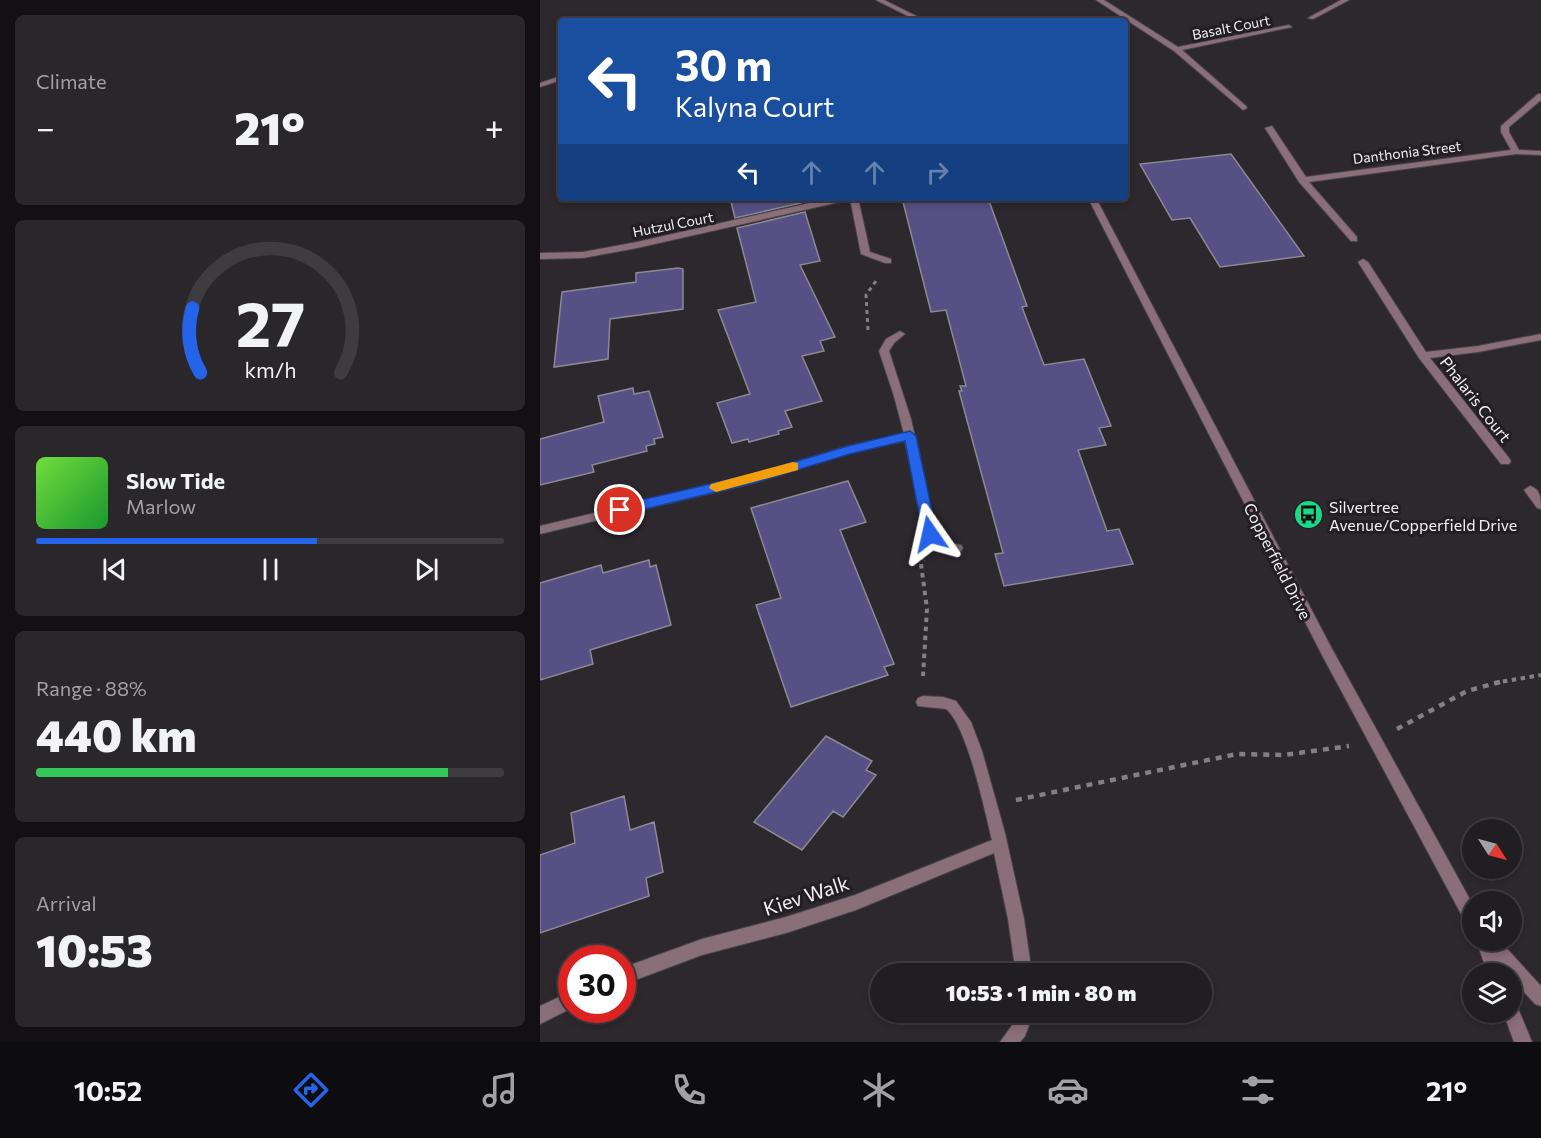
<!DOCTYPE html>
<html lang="en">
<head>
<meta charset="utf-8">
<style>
	:root { --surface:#211e22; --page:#29272a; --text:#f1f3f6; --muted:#a2a2a5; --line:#3e3c40; --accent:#2563eb }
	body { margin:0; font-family:Commissioner,sans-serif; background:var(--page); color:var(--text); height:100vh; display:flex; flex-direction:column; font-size:22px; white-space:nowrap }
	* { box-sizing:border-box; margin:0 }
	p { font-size:20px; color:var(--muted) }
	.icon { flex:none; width:33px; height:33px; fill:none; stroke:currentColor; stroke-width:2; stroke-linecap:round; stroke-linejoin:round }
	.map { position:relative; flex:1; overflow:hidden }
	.details { display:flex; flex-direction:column; gap:15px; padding:15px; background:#121013; width:540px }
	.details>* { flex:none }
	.banner { position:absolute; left:18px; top:18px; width:570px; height:183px; border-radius:6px; box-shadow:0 3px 9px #0003,0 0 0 2px var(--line); background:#1a4fa0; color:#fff; overflow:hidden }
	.needle { width:39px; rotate:126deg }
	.buttons { position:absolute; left:922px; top:819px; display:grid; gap:12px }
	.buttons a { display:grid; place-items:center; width:60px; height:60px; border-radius:50%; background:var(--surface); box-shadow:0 3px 9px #0003,0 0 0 2px var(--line); font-size:30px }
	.speed { position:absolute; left:18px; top:945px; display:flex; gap:12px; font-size:30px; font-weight:700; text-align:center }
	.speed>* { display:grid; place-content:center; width:78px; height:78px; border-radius:50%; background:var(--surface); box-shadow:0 3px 9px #0003,0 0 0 2px var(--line); line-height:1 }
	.speed .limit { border:9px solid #d22; background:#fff; color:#111 }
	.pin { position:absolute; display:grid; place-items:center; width:51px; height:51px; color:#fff; margin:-26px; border:3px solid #fff; border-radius:50%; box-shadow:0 2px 6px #0007 }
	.me { position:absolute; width:66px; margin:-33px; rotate:349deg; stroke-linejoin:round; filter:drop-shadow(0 0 4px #0008) }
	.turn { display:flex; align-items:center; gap:21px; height:126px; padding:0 18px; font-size:27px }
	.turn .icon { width:78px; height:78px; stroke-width:2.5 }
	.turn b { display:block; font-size:42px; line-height:51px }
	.lanes { display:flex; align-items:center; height:57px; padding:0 18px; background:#0003; justify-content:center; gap:30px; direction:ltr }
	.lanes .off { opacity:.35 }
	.big { font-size:45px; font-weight:800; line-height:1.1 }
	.details .tile { flex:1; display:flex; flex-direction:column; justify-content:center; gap:9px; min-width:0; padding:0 21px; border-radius:9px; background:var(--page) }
	.details .dial { align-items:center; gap:0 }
	.dial svg { height:156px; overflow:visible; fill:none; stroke:var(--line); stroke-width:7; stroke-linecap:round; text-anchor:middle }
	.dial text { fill:var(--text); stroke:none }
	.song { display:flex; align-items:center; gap:18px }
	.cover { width:72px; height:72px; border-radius:9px; background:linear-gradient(135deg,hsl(100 70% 55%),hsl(130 70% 35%)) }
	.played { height:6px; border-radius:3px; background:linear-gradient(90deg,var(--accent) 60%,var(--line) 60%) }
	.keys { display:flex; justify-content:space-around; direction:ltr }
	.heat { display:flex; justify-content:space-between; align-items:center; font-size:33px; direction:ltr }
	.charge { height:9px; border-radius:4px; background:linear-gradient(90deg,#34c759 88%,var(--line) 0) }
	.trip { position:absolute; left:330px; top:963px; width:342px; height:60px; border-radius:30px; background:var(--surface); box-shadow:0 3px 9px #0003,0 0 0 2px var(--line); font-weight:800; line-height:60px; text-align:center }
	.dock { display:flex; height:96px; justify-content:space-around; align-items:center; background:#0d0c0e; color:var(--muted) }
	.dock .icon { width:42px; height:42px }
	.dock .active { color:var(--accent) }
	.dock b { font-size:27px; color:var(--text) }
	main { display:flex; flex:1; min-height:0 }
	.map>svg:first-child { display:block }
	.building { fill:#575085; stroke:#8b8a92; stroke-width:1.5 }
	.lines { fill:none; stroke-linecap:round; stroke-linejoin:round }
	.minor-casing { stroke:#484449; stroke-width:2 }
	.tertiary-casing { stroke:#484449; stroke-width:2 }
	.path-far2 { stroke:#838084; stroke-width:3; stroke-dasharray:4 4; stroke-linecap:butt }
	.path-far1 { stroke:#838084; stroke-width:4; stroke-dasharray:4.5 4.5; stroke-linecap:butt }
	.path { stroke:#838084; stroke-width:4.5; stroke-dasharray:6 6; stroke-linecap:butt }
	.minor { fill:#8a6e78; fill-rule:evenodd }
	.tertiary { fill:#8a6e78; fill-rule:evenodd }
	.route { fill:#2563eb; stroke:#184099; stroke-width:1.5 }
	.slow { fill:#f59e0b }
	.labels { text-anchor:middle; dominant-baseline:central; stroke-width:6; stroke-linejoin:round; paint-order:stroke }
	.far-street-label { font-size:14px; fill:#f3f0f3; stroke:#231e23 }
	.street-label { font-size:16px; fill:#f3f0f3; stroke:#231e23 }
	.poi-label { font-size:16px; fill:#f3f0f3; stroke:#231e23; text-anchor:start }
	.near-street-label { font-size:20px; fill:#f3f0f3; stroke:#231e23 }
</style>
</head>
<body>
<main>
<section class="details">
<div class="tile"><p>Climate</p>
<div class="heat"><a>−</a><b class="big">21°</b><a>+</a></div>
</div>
<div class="tile dial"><svg viewBox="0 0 100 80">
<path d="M14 69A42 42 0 1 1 86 69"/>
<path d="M14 69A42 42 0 0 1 10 36" stroke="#2563eb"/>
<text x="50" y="56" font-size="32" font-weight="700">27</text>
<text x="50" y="72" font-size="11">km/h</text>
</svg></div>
<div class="tile">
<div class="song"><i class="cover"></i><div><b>Slow Tide</b><p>Marlow</p></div></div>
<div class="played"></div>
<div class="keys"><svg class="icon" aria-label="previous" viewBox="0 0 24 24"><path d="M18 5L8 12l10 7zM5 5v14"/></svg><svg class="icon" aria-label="pause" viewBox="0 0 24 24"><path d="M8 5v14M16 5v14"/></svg><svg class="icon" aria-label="next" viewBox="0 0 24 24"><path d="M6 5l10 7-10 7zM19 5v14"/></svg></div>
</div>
<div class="tile"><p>Range · 88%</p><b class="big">440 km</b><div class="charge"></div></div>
<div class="tile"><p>Arrival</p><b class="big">10:53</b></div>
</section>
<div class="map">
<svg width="1001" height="1042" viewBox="0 0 1001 1042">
	<rect width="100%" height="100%" fill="#2c282d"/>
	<!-- building -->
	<path class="building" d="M 691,154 L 764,256 L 680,267 L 650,218 L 632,220 L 600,164 Z
		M 190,198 L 260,198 L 261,203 L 195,218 Z
		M 362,198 L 448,198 L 487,306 L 482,307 L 504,365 L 544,359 L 571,426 L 559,428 L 566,445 L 538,450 L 567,531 L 579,529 L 593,564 L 464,586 L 455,554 L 463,553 L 419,391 L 422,391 L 420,386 L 426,386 L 406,310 L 391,312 Z
		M 265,212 L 280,261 L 260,265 L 295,337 L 280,341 L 284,351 L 262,356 L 282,401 L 245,411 L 252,427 L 238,431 L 239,434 L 209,442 L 208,439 L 192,443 L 177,403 L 210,394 L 178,310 L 216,302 L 197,228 Z
		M 138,268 L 143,269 L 143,309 L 70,319 L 68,359 L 14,367 L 22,292 L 96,282 L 96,273 Z
		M 93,388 L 94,394 L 109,391 L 123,437 L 114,439 L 115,444 L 106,446 L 107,451 L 52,465 L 54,472 L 0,485 L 0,439 L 64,422 L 58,396 Z
		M 308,481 L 326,522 L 300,530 L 354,664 L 344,667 L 348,675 L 251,707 L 216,605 L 241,598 L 211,508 Z
		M 109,560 L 110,567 L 116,565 L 131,625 L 50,650 L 53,664 L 0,680 L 0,583 L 61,565 L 63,573 Z
		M 286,736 L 332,761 L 326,770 L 336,775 L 303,817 L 293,811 L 262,850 L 214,822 Z
		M 84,796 L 90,830 L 114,822 L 123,872 L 106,878 L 109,896 L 0,933 L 0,855 L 35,843 L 31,813 Z"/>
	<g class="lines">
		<defs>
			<path id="minor" d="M 556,0 L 564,0 L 638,47 L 749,25 L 752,27 L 642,50 L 706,106 L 707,108 L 703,110 L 634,51 Z
				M 801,0 L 809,0 L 773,19 L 768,18 Z
				M 21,76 L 21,80 L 0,87 L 0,83 Z
				M 998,94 L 1001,94 L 1001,100 L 969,127 L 969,132 L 979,150 L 1001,151 L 1001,155 L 976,154 L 769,182 L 817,237 L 817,241 L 811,241 L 759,182 L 725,128 L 732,126 L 766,177 L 971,150 L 961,132 L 961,126 Z
				M 292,198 L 308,198 L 304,201 L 97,248 L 43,258 L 0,259 L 0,253 L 43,252 L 97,242 Z
				M 310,198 L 318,198 L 330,252 L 351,259 L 351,263 L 345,263 L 321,254 Z
				M 823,259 L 828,262 L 886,352 L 938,346 L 1001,334 L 1001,340 L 938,352 L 890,358 L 969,458 L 971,461 L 969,464 L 961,464 L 879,358 L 818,262 Z
				M 360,331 L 365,334 L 354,343 L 349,351 L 371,419 L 396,532 L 409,543 L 421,545 L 423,548 L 421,551 L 417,553 L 402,550 L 384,534 L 365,441 L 309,453 L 214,483 L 0,534 L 0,526 L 213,475 L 308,446 L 364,434 L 354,396 L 339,351 L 346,339 Z
				M 990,486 C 1001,489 1001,500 1001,509 L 997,508 L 984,490 Z
				M 383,696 L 403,697 L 416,701 L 431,722 L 442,751 L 465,833 L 484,919 L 492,974 L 476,974 L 468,919 L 454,853 L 316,910 L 246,933 L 162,955 L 82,985 L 82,968 L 162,939 L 246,917 L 315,895 L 452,840 C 445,812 427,725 406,709 L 378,706 L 376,702 L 378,698 Z
				M 32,991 L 32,1008 L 0,1024 L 0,1006 Z
				M 477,1012 L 494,1012 L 485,1036 L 480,1042 L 460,1042 L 473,1024 Z"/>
			<path id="tertiary" d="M 336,0 L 344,0 L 386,21 L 378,21 Z
				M 548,198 L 556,198 L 791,647 L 933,905 L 933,928 L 927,925 L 782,655 Z
				M 936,940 L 959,940 L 1001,986 L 1001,1006 L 995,1004 L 972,979 L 972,974 L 967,974 L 964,970 L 965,974 L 948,974 Z
				M 972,1004 L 977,1006 L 992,1042 L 974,1042 L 963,1012 L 972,1012 Z"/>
		</defs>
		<!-- minor casing -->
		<use href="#minor" class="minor-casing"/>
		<!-- tertiary casing -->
		<use href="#tertiary" class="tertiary-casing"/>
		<!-- path-far2 -->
		<path class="path-far2" d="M 328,330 L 326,295 L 336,281"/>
		<!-- path-far1 -->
		<path class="path-far1" d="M 383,676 L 387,609 L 381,564 L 384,560
			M 954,683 L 1001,675"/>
		<!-- path -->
		<path class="path" d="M 857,729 L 927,691 L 960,682
			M 476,800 L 697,754 L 744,755 L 809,746"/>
		<!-- minor -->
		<use href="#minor" class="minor"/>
		<!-- tertiary -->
		<use href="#tertiary" class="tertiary"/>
	</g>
	<!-- route -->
	<path class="route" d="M 370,431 L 376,436 L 397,534 L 390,539 L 383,534 L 365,441 L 310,454 L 214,483 L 80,515 L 73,510 L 80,505 L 213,474 L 308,446 Z"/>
	<!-- slow -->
	<path class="slow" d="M 253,462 L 258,463 L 258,470 L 176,492 L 169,488 L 171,484 Z"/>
	<!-- icons -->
	<defs>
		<symbol id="bus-disc" viewBox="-11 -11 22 22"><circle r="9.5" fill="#1cd988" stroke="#231e23"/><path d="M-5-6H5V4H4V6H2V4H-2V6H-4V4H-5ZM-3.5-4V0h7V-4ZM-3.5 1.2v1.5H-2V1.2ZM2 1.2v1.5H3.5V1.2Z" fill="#111"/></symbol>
	</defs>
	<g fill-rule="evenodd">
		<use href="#bus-disc" x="752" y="498" width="33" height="33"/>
	</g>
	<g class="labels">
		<!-- far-street labels -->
		<g class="far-street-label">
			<text transform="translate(691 27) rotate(-11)">Basalt Court</text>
			<text transform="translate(867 152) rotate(-7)">Danthonia Street</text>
			<text transform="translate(133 224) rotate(-11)">Hutzul Court</text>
		</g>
		<!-- street labels -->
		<g class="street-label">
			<text transform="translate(936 399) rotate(52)">Phalaris Court</text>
			<text transform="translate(738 561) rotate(63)">Copperfield Drive</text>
		</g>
		<!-- poi labels -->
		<g class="poi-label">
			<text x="789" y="506">Silvertree<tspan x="789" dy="18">Avenue/Copperfield Drive</tspan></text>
		</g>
		<!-- near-street labels -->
		<g class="near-street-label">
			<text transform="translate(266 895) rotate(-18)">Kiev Walk</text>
		</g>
	</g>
</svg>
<div class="buttons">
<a><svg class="needle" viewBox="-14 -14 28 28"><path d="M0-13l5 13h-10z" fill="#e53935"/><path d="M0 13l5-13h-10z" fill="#a2a2a5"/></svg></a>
<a><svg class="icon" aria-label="sound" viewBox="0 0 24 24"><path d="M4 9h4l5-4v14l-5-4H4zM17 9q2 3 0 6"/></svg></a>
<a><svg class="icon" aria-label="layers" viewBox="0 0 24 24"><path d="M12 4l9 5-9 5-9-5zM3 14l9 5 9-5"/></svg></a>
</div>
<div class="speed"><div class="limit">30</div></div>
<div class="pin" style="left:80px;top:510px;background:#d93025"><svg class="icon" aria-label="arrive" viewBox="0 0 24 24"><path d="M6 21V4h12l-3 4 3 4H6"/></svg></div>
<svg class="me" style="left:390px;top:534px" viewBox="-20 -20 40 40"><path d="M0-17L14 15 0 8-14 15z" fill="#2563eb" stroke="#fff" stroke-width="4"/></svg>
<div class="trip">10:53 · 1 min · 80 m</div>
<div class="banner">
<div class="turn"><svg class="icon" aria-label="left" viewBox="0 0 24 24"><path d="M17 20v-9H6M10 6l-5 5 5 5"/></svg><div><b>30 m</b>Kalyna Court</div></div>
<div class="lanes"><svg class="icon" aria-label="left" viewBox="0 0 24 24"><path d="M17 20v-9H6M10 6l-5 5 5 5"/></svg><svg class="icon off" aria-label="ahead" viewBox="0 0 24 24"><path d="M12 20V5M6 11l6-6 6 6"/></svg><svg class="icon off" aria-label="ahead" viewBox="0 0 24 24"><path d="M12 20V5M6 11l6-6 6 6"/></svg><svg class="icon off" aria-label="right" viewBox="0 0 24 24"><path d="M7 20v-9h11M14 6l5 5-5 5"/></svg></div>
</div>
</div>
</main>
<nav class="dock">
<b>10:52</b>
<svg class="icon active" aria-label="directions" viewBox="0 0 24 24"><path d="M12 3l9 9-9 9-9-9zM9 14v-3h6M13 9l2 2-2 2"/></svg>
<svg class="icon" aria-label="music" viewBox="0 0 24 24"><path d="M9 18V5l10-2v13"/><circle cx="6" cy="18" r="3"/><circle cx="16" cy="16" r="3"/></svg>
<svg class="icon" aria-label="phone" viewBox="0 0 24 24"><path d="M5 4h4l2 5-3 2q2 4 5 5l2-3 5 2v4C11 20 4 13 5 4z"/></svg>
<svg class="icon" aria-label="climate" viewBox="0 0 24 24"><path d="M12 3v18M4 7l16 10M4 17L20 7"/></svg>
<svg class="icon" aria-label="car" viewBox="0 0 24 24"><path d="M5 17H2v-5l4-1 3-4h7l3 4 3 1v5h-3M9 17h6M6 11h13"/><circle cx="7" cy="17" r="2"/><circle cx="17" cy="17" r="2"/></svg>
<svg class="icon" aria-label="filters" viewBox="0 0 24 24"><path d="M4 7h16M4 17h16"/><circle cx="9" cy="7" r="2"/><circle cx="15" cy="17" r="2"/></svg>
<b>21°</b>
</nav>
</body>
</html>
